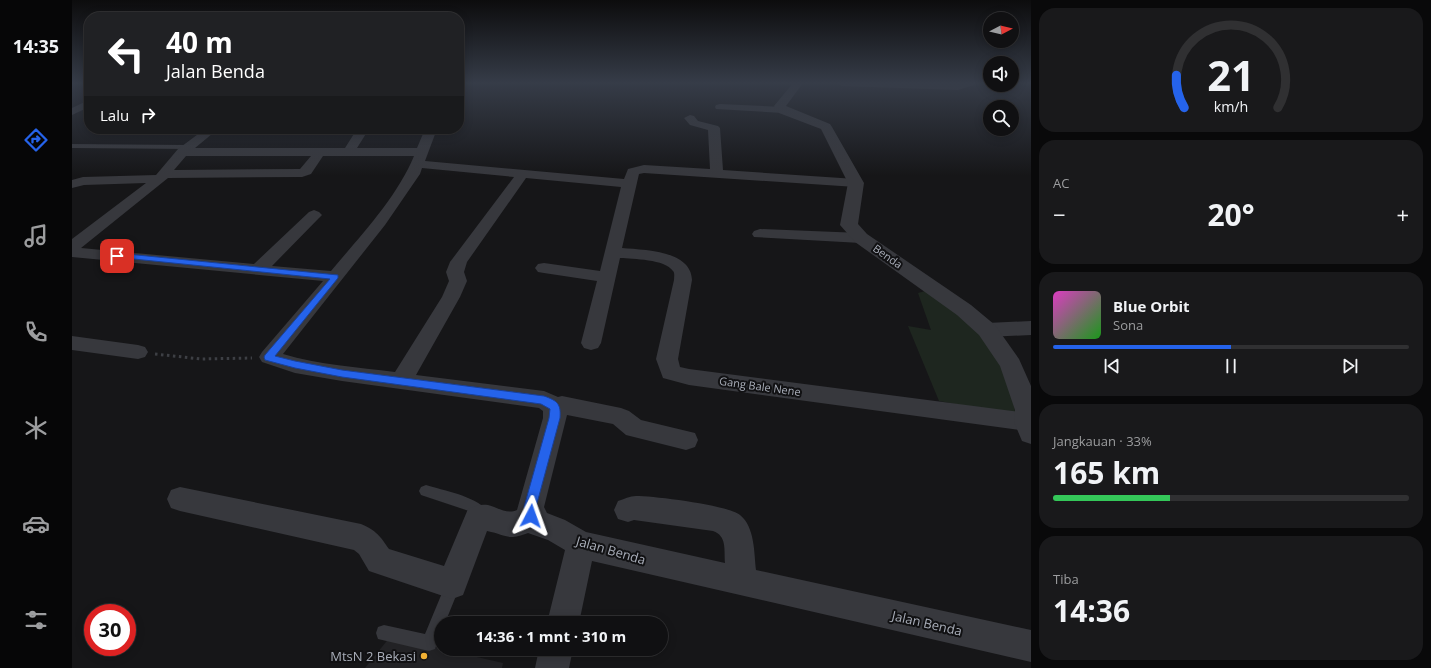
<!DOCTYPE html>
<html lang="id">
<head>
<meta charset="utf-8">
<style>
	:root { --surface:#101012; --page:#19191b; --text:#f1f3f6; --muted:#9c9d9f; --line:#303032; --accent:#2563eb }
	body { margin:0; font-family:"Open Sans",sans-serif; background:var(--page); color:var(--text); height:100vh; display:flex; flex-direction:column; font-size:15px; white-space:nowrap }
	* { box-sizing:border-box; margin:0 }
	p { font-size:13px; color:var(--muted) }
	.icon { flex:none; width:22px; height:22px; fill:none; stroke:currentColor; stroke-width:2; stroke-linecap:round; stroke-linejoin:round }
	.map { position:relative; flex:1; overflow:hidden }
	.details { display:flex; flex-direction:column; gap:8px; padding:8px; background:#09090a; width:400px }
	.details>* { flex:none }
	.guide { position:absolute; left:12px; top:12px; width:380px; height:122px; border-radius:16px; box-shadow:0 2px 10px #0003,0 0 0 1px var(--line); background:#202124; color:#fff; overflow:hidden }
	.needle { width:26px; rotate:83deg }
	.tools { position:absolute; left:911px; top:12px; display:grid; gap:8px }
	.tools a { display:grid; place-items:center; width:36px; height:36px; border-radius:50%; background:var(--surface); box-shadow:0 2px 10px #0003,0 0 0 1px var(--line); font-size:20px }
	.speed { position:absolute; left:12px; top:604px; display:flex; gap:8px; font-size:20px; font-weight:700; text-align:center }
	.speed>* { display:grid; place-content:center; width:52px; height:52px; border-radius:50%; background:var(--surface); box-shadow:0 2px 10px #0003,0 0 0 1px var(--line); line-height:1 }
	.speed .limit { border:6px solid #d22; background:#fff; color:#111 }
	.pin { position:absolute; display:grid; place-items:center; width:34px; height:34px; color:#fff; margin:-17px; border-radius:8px; box-shadow:0 2px 6px #0006 }
	.me { position:absolute; width:44px; margin:-22px; rotate:4deg; stroke-linejoin:round; filter:drop-shadow(0 0 3px #0008) }
	.turn { display:flex; align-items:center; gap:14px; height:84px; padding:0 16px; font-size:18px }
	.turn .icon { width:52px; height:52px; stroke-width:2.5 }
	.turn b { display:block; font-size:28px; line-height:34px }
	.then { display:flex; align-items:center; height:38px; padding:0 16px; background:#0003; gap:8px; font-size:15px }
	.big { font-size:30px; font-weight:700; line-height:1.1 }
	.details .widget { flex:1; display:flex; flex-direction:column; justify-content:center; gap:6px; min-width:0; padding:0 14px; border-radius:16px; background:var(--page) }
	.details .dial { align-items:center; gap:0 }
	.dial svg { height:104px; overflow:visible; fill:none; stroke:var(--line); stroke-width:7; stroke-linecap:round; text-anchor:middle }
	.dial text { fill:var(--text); stroke:none }
	.song { display:flex; align-items:center; gap:12px }
	.cover { width:48px; height:48px; border-radius:6px; background:linear-gradient(135deg,hsl(310 70% 55%),hsl(120 70% 35%)) }
	.played { height:4px; border-radius:2px; background:linear-gradient(90deg,var(--accent) 50%,var(--line) 50%) }
	.keys { display:flex; justify-content:space-around; direction:ltr }
	.heat { display:flex; justify-content:space-between; align-items:center; font-size:22px; direction:ltr }
	.charge { height:6px; border-radius:3px; background:linear-gradient(90deg,#34c759 33%,var(--line) 0) }
	.trip { position:absolute; left:362px; top:616px; width:234px; height:40px; border-radius:20px; background:var(--surface); box-shadow:0 2px 10px #0003,0 0 0 1px var(--line); font-weight:700; line-height:40px; text-align:center }
	main { display:flex; flex:1; min-height:0 }
	.tab-bar { display:flex; flex-direction:column; width:72px; justify-content:space-around; align-items:center; background:#060607; color:var(--muted) }
	.tab-bar .icon { width:28px; height:28px }
	.tab-bar .current { color:var(--accent) }
	.tab-bar b { font-size:18px; color:var(--text) }
	.map>svg:first-child { display:block }
	.built { fill:#222225 }
	.green { fill:#1e261f }
	.lines { fill:none; stroke-linecap:round; stroke-linejoin:round }
	.path { stroke:#3d3f44; stroke-width:3; stroke-dasharray:2.5 3.5; stroke-linecap:butt }
	.service { fill:#37383d; fill-rule:evenodd }
	.minor { fill:#37383d; fill-rule:evenodd }
	.tertiary { fill:#37383d; fill-rule:evenodd }
	.route { fill:#2563eb; stroke:#184099 }
	.poi-dot { fill:#f2b134; stroke:#111113; stroke-width:1.5 }
	.labels { text-anchor:middle; dominant-baseline:central; stroke-width:4; stroke-linejoin:round; paint-order:stroke }
	.street-label { font-size:11px; fill:#a8adb8; stroke:#111113 }
	.near-street-label { font-size:13px; fill:#a8adb8; stroke:#111113 }
	.near-poi-label { font-size:13px; fill:#a8adb8; stroke:#111113; text-anchor:end }
</style>
</head>
<body>
<main>
<nav class="tab-bar">
<b>14:35</b>
<svg class="icon current" aria-label="directions" viewBox="0 0 24 24"><path d="M12 3l9 9-9 9-9-9zM9 14v-3h6M13 9l2 2-2 2"/></svg>
<svg class="icon" aria-label="music" viewBox="0 0 24 24"><path d="M9 18V5l10-2v13"/><circle cx="6" cy="18" r="3"/><circle cx="16" cy="16" r="3"/></svg>
<svg class="icon" aria-label="phone" viewBox="0 0 24 24"><path d="M5 4h4l2 5-3 2q2 4 5 5l2-3 5 2v4C11 20 4 13 5 4z"/></svg>
<svg class="icon" aria-label="climate" viewBox="0 0 24 24"><path d="M12 3v18M4 7l16 10M4 17L20 7"/></svg>
<svg class="icon" aria-label="car" viewBox="0 0 24 24"><path d="M5 17H2v-5l4-1 3-4h7l3 4 3 1v5h-3M9 17h6M6 11h13"/><circle cx="7" cy="17" r="2"/><circle cx="17" cy="17" r="2"/></svg>
<svg class="icon" aria-label="filters" viewBox="0 0 24 24"><path d="M4 7h16M4 17h16"/><circle cx="9" cy="7" r="2"/><circle cx="15" cy="17" r="2"/></svg>
</nav>
<div class="map">
<svg width="959" height="668" viewBox="0 0 959 668">
	<rect width="100%" height="100%" fill="#161618"/>
	<!-- built -->
	<path class="built" d="M 318,637 L 431,663 L 430,668 L 293,668 Z"/>
	<!-- green -->
	<path class="green" d="M 857,290 L 898,319 L 929,361 L 942,392 L 943,415 L 867,401 L 836,326 L 859,330 L 846,293 Z"/>
	<g class="lines">
		<!-- path -->
		<path class="path" d="M 83,354 L 129,359 L 180,358"/>
		<!-- service -->
		<path class="service" d="M 0,144 L 117,145 L 120,147 L 117,149 L 0,148 Z
			M 354,485 C 373,491 410,497 419,516 L 417,520 L 412,522 L 407,520 L 397,511 L 349,495 L 347,491 L 349,487 Z
			M 380,578 L 385,581 L 388,586 L 373,623 L 369,623 L 369,633 L 363,649 L 357,651 L 306,639 L 304,633 L 306,627 L 312,625 L 353,634 L 375,581 Z"/>
		<!-- minor -->
		<path class="minor" d="M 765,83 L 904,83 L 902,85 L 886,90 L 770,86 Z
			M 17,100 L 17,107 L 0,115 L 0,108 Z
			M 648,104 L 711,107 L 716,110 L 711,113 L 644,109 L 643,107 L 644,105 Z
			M 618,115 L 622,116 L 626,121 L 646,126 L 648,128 L 651,170 L 784,179 L 789,180 L 791,183 L 789,186 L 784,187 L 572,173 L 567,174 L 550,248 C 572,250 619,250 620,280 L 606,359 L 608,367 L 617,369 L 955,413 L 959,414 L 959,430 L 955,431 L 617,385 L 591,378 L 584,359 L 602,280 C 602,277 603,273 601,271 C 593,259 561,259 548,258 L 529,343 L 526,348 L 519,350 L 512,348 L 509,343 L 525,281 L 472,273 L 466,272 L 463,268 L 466,264 L 472,263 L 528,271 L 549,187 L 454,178 L 395,262 L 392,272 L 395,281 L 388,297 L 344,375 L 472,391 L 486,397 L 490,396 L 549,408 L 557,411 L 569,420 L 623,433 L 626,440 L 623,447 L 614,450 L 554,435 L 541,424 L 495,415 L 472,507 L 475,513 L 493,520 L 514,532 L 653,563 C 652,549 655,536 641,531 L 562,520 L 556,522 L 546,519 L 542,510 L 546,501 C 552,499 558,496 564,496 C 582,496 656,505 668,515 C 683,527 682,553 684,570 L 959,630 L 959,662 L 520,561 L 507,623 L 475,623 L 493,550 L 476,540 L 456,533 C 435,541 435,535 415,531 L 391,595 L 380,599 L 297,571 L 287,554 L 282,550 L 108,511 L 99,508 L 95,499 L 99,490 L 108,487 L 289,524 C 305,531 308,536 317,549 L 372,566 L 396,509 C 403,506 408,504 416,505 C 425,507 435,515 445,510 L 471,418 L 471,411 L 467,408 L 270,381 L 223,373 L 190,362 L 187,357 L 190,352 L 251,281 L 0,257 L 0,239 L 74,183 L 12,185 L 0,188 L 0,180 L 11,177 L 84,175 L 106,149 L 133,129 L 146,129 L 123,148 L 273,148 L 285,129 L 297,129 L 285,148 L 345,148 L 353,129 L 365,129 L 353,161 L 552,179 L 556,169 L 572,165 L 638,169 L 636,130 L 618,125 L 612,118 ZM 114,156 L 239,156 L 228,169 L 102,170 ZM 251,156 L 342,156 C 324,199 289,235 259,271 L 200,266 L 247,218 L 250,215 L 247,212 L 242,210 L 237,212 L 182,264 L 9,248 L 96,178 L 230,177 L 239,174 ZM 350,168 L 442,177 L 378,262 L 374,272 L 377,281 L 370,297 L 323,372 C 286,367 247,365 211,354 L 313,225 L 348,174 Z
			M 688,229 L 789,233 L 795,235 L 797,238 L 795,241 L 789,243 L 682,237 L 680,234 L 682,231 Z
			M 959,321 L 959,335 L 915,337 L 908,335 L 905,330 L 908,325 L 915,323 Z
			M 0,336 L 66,345 L 73,347 L 76,352 L 73,357 L 66,359 L 0,350 Z
			M 467,649 L 501,649 L 497,668 L 463,668 Z"/>
		<!-- tertiary -->
		<path class="tertiary" d="M 721,83 L 731,83 L 714,106 L 758,124 L 760,127 L 792,183 L 786,224 L 795,234 L 899,305 L 923,325 L 947,359 L 959,386 L 959,444 L 950,441 L 942,422 L 943,410 L 928,366 L 907,335 L 885,315 L 783,242 L 768,225 L 776,183 L 749,129 L 707,113 L 702,106 Z"/>
	</g>
	<!-- sky -->
	<linearGradient id="sky" x2="0" y2="1"><stop stop-color="#0c0c0d"/><stop offset="0.47" stop-color="#363c48"/><stop offset="1" stop-color="#363c48" stop-opacity="0"/></linearGradient>
	<rect width="959" height="176" fill="url(#sky)"/>
	<!-- route -->
	<path class="route" d="M 45,253 L 266,275 L 266,278 L 203,356 L 223,361 L 270,370 L 472,396 C 486,401 489,404 488,418 L 464,507 L 465,516 L 463,520 L 459,522 L 455,520 L 452,507 L 477,418 L 478,409 L 469,404 L 270,377 L 223,368 L 193,360 L 192,357 L 193,355 L 258,279 L 42,257 L 42,254 Z"/>
	<!-- markers -->
	<circle class="poi-dot" cx="352" cy="656" r="4"/>
	<g class="labels">
		<!-- street labels -->
		<g class="street-label">
			<text transform="translate(816 256) rotate(35)">Benda</text>
			<text transform="translate(688 386) rotate(8)">Gang Bale Nene</text>
		</g>
		<!-- near-street labels -->
		<g class="near-street-label">
			<text transform="translate(539 550) rotate(16)">Jalan Benda</text>
			<text transform="translate(855 623) rotate(13)">Jalan Benda</text>
		</g>
		<!-- near-poi labels -->
		<g class="near-poi-label">
			<text x="344" y="656">MtsN 2 Bekasi</text>
		</g>
	</g>
</svg>
<div class="tools">
<a><svg class="needle" viewBox="-14 -14 28 28"><path d="M0-13l5 13h-10z" fill="#e53935"/><path d="M0 13l5-13h-10z" fill="#9c9d9f"/></svg></a>
<a><svg class="icon" aria-label="sound" viewBox="0 0 24 24"><path d="M4 9h4l5-4v14l-5-4H4zM17 9q2 3 0 6"/></svg></a>
<a><svg class="icon" aria-label="search" viewBox="0 0 24 24"><circle cx="10" cy="10" r="6"/><path d="M15 15l6 6"/></svg></a>
</div>
<div class="speed"><div class="limit">30</div></div>
<div class="pin" style="left:45px;top:256px;background:#d93025"><svg class="icon" aria-label="arrive" viewBox="0 0 24 24"><path d="M6 21V4h12l-3 4 3 4H6"/></svg></div>
<svg class="me" style="left:459px;top:516px" viewBox="-20 -20 40 40"><path d="M0-17L14 15 0 8-14 15z" fill="#2563eb" stroke="#fff" stroke-width="4"/></svg>
<div class="trip">14:36 · 1 mnt · 310 m</div>
<div class="guide">
<div class="turn"><svg class="icon" aria-label="left" viewBox="0 0 24 24"><path d="M17 20v-9H6M10 6l-5 5 5 5"/></svg><div><b>40 m</b>Jalan Benda</div></div>
<div class="then">Lalu<svg class="icon" aria-label="right" viewBox="0 0 24 24"><path d="M7 20v-9h11M14 6l5 5-5 5"/></svg></div>
</div>
</div>
<section class="details">
<div class="widget dial"><svg viewBox="0 0 100 80">
<path d="M14 69A42 42 0 1 1 86 69"/>
<path d="M14 69A42 42 0 0 1 8 44" stroke="#2563eb"/>
<text x="50" y="56" font-size="32" font-weight="700">21</text>
<text x="50" y="72" font-size="11">km/h</text>
</svg></div>
<div class="widget"><p>AC</p>
<div class="heat"><a>−</a><b class="big">20°</b><a>+</a></div>
</div>
<div class="widget">
<div class="song"><i class="cover"></i><div><b>Blue Orbit</b><p>Sona</p></div></div>
<div class="played"></div>
<div class="keys"><svg class="icon" aria-label="previous" viewBox="0 0 24 24"><path d="M18 5L8 12l10 7zM5 5v14"/></svg><svg class="icon" aria-label="pause" viewBox="0 0 24 24"><path d="M8 5v14M16 5v14"/></svg><svg class="icon" aria-label="next" viewBox="0 0 24 24"><path d="M6 5l10 7-10 7zM19 5v14"/></svg></div>
</div>
<div class="widget"><p>Jangkauan · 33%</p><b class="big">165 km</b><div class="charge"></div></div>
<div class="widget"><p>Tiba</p><b class="big">14:36</b></div>
</section>
</main>
</body>
</html>
